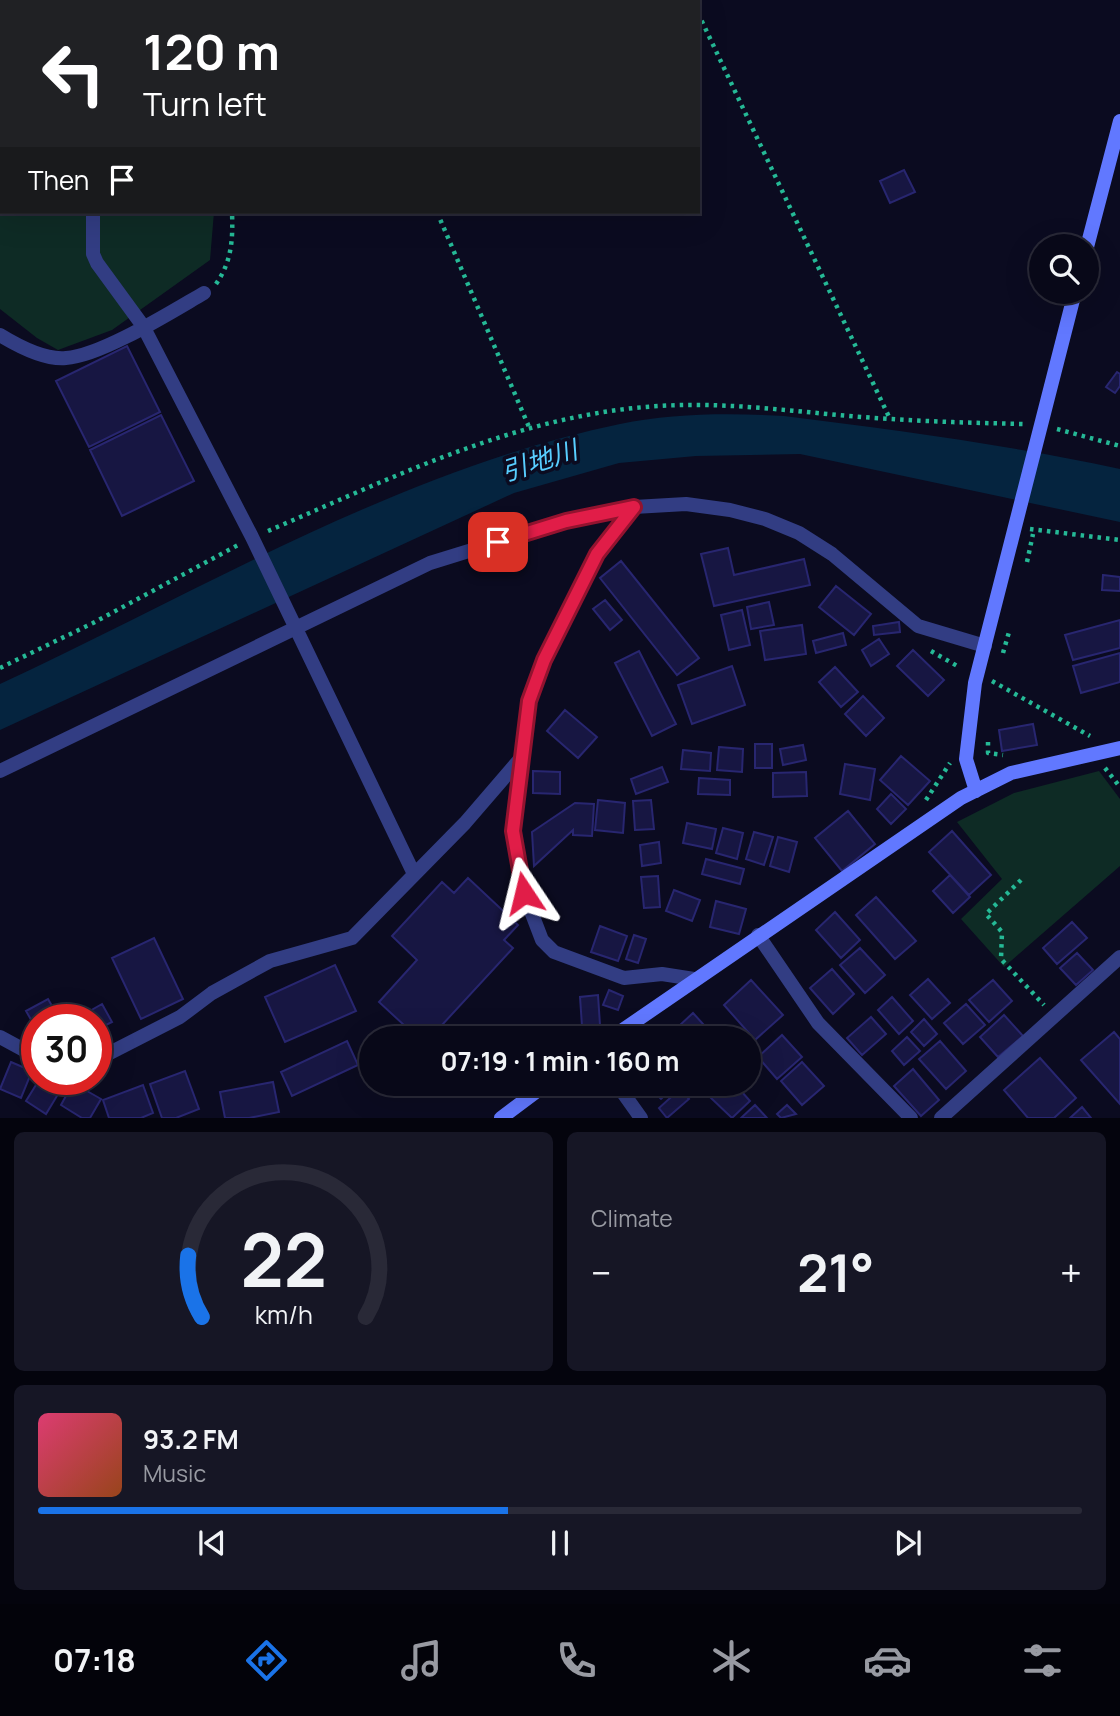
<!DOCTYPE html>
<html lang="en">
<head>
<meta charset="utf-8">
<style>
	:root { --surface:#080818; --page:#161625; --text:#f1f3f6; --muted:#989aa2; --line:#292937; --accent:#1a73e8 }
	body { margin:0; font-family:Manrope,"Noto Sans JP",sans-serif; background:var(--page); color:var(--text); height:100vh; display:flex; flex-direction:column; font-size:26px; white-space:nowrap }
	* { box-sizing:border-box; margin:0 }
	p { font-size:23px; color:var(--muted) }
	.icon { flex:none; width:38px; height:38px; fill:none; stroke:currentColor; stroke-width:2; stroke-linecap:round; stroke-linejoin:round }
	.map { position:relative; height:1118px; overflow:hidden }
	.details { display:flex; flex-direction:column; gap:14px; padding:14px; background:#04040d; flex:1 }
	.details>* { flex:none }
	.top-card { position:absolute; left:0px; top:0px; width:700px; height:214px; box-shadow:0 7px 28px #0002,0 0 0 2px var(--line); background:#202124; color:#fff; overflow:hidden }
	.controls { position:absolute; left:1029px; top:234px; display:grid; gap:14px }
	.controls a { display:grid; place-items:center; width:70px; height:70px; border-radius:50%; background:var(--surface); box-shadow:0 7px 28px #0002,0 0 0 2px var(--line); font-size:35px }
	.speed { position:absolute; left:21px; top:1004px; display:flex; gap:14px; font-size:35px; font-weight:700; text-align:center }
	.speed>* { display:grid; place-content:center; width:91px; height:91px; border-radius:50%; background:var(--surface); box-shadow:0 7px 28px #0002,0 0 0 2px var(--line); line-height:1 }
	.speed .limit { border:10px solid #d22; background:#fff; color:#111 }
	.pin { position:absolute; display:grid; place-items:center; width:60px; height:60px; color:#fff; margin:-30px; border-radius:14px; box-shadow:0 4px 10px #0006 }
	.me { position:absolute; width:77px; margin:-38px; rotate:350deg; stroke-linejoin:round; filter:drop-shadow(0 0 5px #0008) }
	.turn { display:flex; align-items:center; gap:24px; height:147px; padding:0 28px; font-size:32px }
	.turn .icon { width:91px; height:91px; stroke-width:2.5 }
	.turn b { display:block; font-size:49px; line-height:60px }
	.then { display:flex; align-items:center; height:66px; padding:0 28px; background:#0003; gap:14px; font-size:26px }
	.big { font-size:52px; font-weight:700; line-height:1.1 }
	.details .widget { flex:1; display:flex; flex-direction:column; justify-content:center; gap:10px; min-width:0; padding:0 24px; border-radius:10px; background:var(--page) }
	.details .dial { align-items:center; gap:0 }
	.dial svg { height:182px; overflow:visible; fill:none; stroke:var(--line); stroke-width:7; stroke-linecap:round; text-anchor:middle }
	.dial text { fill:var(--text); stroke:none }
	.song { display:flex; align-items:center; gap:21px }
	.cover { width:84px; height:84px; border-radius:10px; background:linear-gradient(135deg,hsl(340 70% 55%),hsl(20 70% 35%)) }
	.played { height:7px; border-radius:4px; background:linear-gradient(90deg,var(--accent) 45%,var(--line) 45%) }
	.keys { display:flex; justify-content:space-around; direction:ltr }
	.heat { display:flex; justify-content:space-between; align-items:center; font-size:38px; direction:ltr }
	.details .tiles { flex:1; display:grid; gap:14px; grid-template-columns:1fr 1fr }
	.widget:last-child { grid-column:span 2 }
	.trip { position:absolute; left:359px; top:1026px; width:402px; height:70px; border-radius:35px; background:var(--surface); box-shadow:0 7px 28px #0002,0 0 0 2px var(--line); font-weight:700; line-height:70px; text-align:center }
	.tab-bar { display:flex; height:112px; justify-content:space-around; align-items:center; background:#03030a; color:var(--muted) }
	.tab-bar .icon { width:49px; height:49px }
	.tab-bar .active { color:var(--accent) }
	.tab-bar b { font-size:32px; color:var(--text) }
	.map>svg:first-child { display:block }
	.green { fill:#0e2b25 }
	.water { fill:#05243f }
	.building { fill:#171642; stroke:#282670; stroke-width:2 }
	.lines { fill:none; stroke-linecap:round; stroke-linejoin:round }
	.path { stroke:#25b996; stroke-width:4.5; stroke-dasharray:3.5 5; stroke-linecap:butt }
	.street { stroke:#323d83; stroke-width:14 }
	.secondary { stroke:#6178ff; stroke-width:14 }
	.route-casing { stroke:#92132f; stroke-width:18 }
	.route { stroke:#e11d48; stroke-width:12 }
	.labels { text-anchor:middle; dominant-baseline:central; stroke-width:7; stroke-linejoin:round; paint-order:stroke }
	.water-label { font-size:26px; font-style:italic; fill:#58ceff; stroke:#0b0b20 }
</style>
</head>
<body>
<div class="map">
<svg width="1120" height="1118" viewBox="0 0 1120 1118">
	<rect width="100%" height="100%" fill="#0b0b20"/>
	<!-- green -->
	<path class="green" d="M 0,0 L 199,0 L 2,2 L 2,212 L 214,212 L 210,260 L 112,330 L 58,350 L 37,338 L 0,309 Z
		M 1099,771 L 1120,799 L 1120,866 L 1004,967 L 961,919 L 1002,879 L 957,822 L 1014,793 Z"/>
	<!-- water -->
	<path class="water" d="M 784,416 C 897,430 1009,445 1120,469 L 1120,522 L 800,454 L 696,456 L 619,463 L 514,493 L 0,730 L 0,684 C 202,590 400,470 620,424 C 672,413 731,413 784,416 Z"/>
	<!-- building -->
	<path class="building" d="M 904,170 L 915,192 L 890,203 L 880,181 Z
		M 127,346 L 160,412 L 89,447 L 56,381 Z
		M 1117,372 L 1120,374 L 1120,386 L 1115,393 L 1106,387 Z
		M 161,415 L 194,481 L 122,516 L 90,450 Z
		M 728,548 L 734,575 L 804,559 L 810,585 L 714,606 L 701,554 Z
		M 621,561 L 699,658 L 677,675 L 600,578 Z
		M 1103,575 L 1120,577 L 1120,591 L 1102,590 Z
		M 836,586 L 871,614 L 854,635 L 819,607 Z
		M 605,600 L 622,620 L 610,630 L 593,609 Z
		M 769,602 L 774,625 L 751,629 L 747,607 Z
		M 742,610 L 750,645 L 729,650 L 721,615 Z
		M 1120,620 L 1120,648 L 1073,660 L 1065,635 Z
		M 899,622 L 900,632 L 874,635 L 873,626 Z
		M 802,625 L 806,654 L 765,660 L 760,631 Z
		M 843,633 L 846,645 L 816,653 L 813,641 Z
		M 879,639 L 889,654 L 871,666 L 862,650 Z
		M 913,650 L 944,680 L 928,696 L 897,666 Z
		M 639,651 L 676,724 L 652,736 L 615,663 Z
		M 1120,653 L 1120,682 L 1081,693 L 1073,666 Z
		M 732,666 L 745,705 L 692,724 L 678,685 Z
		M 835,667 L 858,692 L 841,707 L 819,682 Z
		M 863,696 L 884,718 L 866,736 L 845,714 Z
		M 565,710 L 597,737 L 578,758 L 547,731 Z
		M 1033,724 L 1037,745 L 1002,751 L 999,730 Z
		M 755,744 L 772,744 L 772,768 L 755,768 Z
		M 803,745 L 806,760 L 783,765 L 780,749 Z
		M 719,747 L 743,749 L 742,772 L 717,770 Z
		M 683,750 L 711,753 L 710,771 L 681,769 Z
		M 901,756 L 930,781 L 908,805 L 880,780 Z
		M 845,764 L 875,769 L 870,800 L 840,794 Z
		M 662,767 L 668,782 L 636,794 L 631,779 Z
		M 533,771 L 560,772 L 560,794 L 533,793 Z
		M 806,772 L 807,796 L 773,797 L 773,773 Z
		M 699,778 L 730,780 L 730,795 L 698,794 Z
		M 891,794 L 906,809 L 891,824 L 877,809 Z
		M 598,800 L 625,803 L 623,833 L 595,830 Z
		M 651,800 L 654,829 L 635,830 L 633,801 Z
		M 575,803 L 594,804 L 592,836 L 573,835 L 573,830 L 534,866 L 532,832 Z
		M 848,811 L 875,844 L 842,871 L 815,838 Z
		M 687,823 L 716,829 L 712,849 L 683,843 Z
		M 723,828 L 743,833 L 737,859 L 716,853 Z
		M 952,831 L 991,875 L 969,895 L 929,852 Z
		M 754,832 L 773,837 L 764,865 L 746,859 Z
		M 778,837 L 797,842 L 789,872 L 770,866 Z
		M 659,842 L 661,863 L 642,866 L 640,845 Z
		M 706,859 L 744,869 L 740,884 L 702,874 Z
		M 950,875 L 970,897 L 953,913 L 933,891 Z
		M 658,876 L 660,907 L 644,908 L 641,877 Z
		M 468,878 L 518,925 L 504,940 L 513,948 L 430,1038 L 418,1038 L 379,1002 L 417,960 L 392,936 L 442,882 L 454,893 Z
		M 674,890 L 700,900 L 692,921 L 666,911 Z
		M 876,897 L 916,941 L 895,959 L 856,915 Z
		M 716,901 L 746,909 L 739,934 L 710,927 Z
		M 835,912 L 860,940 L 841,958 L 816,930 Z
		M 1072,922 L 1087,938 L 1057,964 L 1043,948 Z
		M 600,926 L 627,936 L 618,961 L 591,952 Z
		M 634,935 L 646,939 L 638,963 L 626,959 Z
		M 154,938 L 183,999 L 141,1019 L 112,958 Z
		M 860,948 L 885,975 L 865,993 L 840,965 Z
		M 1077,953 L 1093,970 L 1076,985 L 1060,968 Z
		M 335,965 L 356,1011 L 285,1042 L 265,997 Z
		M 832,969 L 854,994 L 833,1014 L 810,988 Z
		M 928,979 L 950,1003 L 932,1019 L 910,995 Z
		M 751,980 L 783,1015 L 755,1040 L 724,1005 Z
		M 993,980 L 1012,1001 L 989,1022 L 969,1000 Z
		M 609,990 L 623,996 L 618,1010 L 603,1005 Z
		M 598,995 L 600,1025 L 582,1026 L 580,997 Z
		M 892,997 L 913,1021 L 899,1034 L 878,1010 Z
		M 48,999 L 60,1020 L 37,1020 L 37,1030 L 26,1011 Z
		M 102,1004 L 112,1022 L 96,1030 L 96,1020 L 74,1020 Z
		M 966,1004 L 985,1025 L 963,1044 L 944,1023 Z
		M 693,1013 L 714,1036 L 712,1038 L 691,1038 L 680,1025 Z
		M 1004,1015 L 1023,1036 L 998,1057 L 980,1037 Z
		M 871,1017 L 886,1034 L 862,1055 L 847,1038 Z
		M 924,1019 L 937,1034 L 924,1046 L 911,1032 Z
		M 675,1027 L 684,1038 L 663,1038 Z
		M 1114,1032 L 1120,1039 L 1120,1104 L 1081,1060 Z
		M 782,1035 L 802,1057 L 777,1079 L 758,1057 Z
		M 907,1037 L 920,1051 L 904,1065 L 892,1051 Z
		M 347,1041 L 358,1065 L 292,1096 L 281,1072 Z
		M 940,1041 L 966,1071 L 946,1089 L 919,1059 Z
		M 1040,1058 L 1076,1098 L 1054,1118 L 1028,1118 L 1004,1090 Z
		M 11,1062 L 32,1071 L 21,1098 L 0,1089 Z
		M 802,1062 L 824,1086 L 802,1105 L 781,1081 Z
		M 913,1069 L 939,1100 L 921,1116 L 894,1086 Z
		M 185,1071 L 199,1109 L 176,1118 L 162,1118 L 150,1084 Z
		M 39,1080 L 60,1091 L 46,1114 L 26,1101 Z
		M 273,1082 L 279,1112 L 249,1118 L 225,1118 L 220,1092 Z
		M 73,1083 L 101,1099 L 90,1118 L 82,1118 L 61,1105 Z
		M 497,1083 L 521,1083 L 505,1096 Z
		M 630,1083 L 650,1083 L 639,1093 Z
		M 659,1083 L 679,1083 L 661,1099 L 652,1090 Z
		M 727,1083 L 734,1083 L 750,1101 L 732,1118 L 711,1098 Z
		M 143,1085 L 153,1113 L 141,1118 L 109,1118 L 103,1100 Z
		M 680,1089 L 689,1099 L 667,1118 L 659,1108 Z
		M 755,1105 L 767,1118 L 741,1118 Z
		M 787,1105 L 796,1114 L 781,1118 L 777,1114 Z
		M 1082,1107 L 1091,1118 L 1070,1118 Z"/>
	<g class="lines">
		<!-- path -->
		<path class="path" d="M 345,0 L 346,2
			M 692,0 L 693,2
			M 224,2 L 225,0
			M 698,13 L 890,419
			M 437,212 L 529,427
			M 216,284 C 232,261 233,239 232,212
			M 1057,429 L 1120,446
			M 1030,529 L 1120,540
			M 268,531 C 394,477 520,414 659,406 C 738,401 814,415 892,419 C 936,422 980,423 1024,424
			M 1027,562 L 1033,534
			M 931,651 L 959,667
			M 1003,653 L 1009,632
			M 0,668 L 93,623 L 238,545
			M 992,681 L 1090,736
			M 988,742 L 988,753 L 1003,755
			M 1105,768 L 1120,787
			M 926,800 L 950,763
			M 1021,880 L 986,914 L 1002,932 L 1001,959 L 1044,1005"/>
		<!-- street -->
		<path class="street" d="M 46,0 L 47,2
			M 93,212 L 93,254 L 97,263 L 143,326 L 252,537 L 414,874
			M 0,335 C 18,346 45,360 66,358 C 101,356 171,312 204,293
			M 634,507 L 597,554 L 544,660 L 529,701 L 513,831 L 524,893 L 542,940 L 554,952 L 624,978 L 662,974 L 694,979
			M 0,771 L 430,563 L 566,521 L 634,507 L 686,504 L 730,510 L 765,519 L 799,533 L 832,554 L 918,626 L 985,646
			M 758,935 L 818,1023 L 911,1118
			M 0,1037 L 37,1057
			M 96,1060 L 180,1017 L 212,993 L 270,961 L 352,938 L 465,823 L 521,758
			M 616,1083 L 641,1118
			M 941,1118 L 1120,957"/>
		<!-- secondary -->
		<path class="secondary" d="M 1087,247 L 1120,121
			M 976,791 L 966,759 L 975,683 L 1075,292
			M 611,1038 L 961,798 L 1011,773 L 1120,748
			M 501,1118 L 548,1083"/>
	</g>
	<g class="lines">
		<defs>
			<path id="route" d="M 498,542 L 566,521 L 634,507 L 597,554 L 544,660 L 529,701 L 513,831 L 524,893"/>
		</defs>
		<!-- route casing -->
		<use href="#route" class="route-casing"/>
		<!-- route -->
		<use href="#route" class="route"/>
	</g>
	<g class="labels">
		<!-- water labels -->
		<g class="water-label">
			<text transform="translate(539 460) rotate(-18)">引地川</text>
		</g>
	</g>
</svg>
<div class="controls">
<a><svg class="icon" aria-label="search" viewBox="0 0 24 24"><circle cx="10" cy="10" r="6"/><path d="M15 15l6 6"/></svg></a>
</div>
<div class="speed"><div class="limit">30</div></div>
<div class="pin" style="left:498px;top:542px;background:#d93025"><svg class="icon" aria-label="arrive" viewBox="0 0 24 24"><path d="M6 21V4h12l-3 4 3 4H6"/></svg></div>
<svg class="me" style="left:524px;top:893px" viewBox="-20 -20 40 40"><path d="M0-17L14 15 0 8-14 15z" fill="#e11d48" stroke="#fff" stroke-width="4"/></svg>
<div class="trip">07:19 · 1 min · 160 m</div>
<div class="top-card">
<div class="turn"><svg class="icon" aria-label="left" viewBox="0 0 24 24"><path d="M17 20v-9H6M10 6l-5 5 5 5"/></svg><div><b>120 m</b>Turn left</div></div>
<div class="then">Then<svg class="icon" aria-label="arrive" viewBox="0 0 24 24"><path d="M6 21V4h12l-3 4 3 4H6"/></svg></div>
</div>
</div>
<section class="details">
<div class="tiles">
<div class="widget dial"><svg viewBox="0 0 100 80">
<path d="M14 69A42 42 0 1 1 86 69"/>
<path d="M14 69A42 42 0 0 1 8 42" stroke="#1a73e8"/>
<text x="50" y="56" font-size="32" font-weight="700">22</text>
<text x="50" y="72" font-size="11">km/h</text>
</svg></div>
<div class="widget"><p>Climate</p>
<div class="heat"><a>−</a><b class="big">21°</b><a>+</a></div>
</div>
<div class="widget">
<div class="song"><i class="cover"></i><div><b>93.2 FM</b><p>Music</p></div></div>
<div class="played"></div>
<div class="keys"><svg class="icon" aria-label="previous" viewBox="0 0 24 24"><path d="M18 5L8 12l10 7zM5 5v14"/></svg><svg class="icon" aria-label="pause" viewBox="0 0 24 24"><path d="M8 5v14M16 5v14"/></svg><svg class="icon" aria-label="next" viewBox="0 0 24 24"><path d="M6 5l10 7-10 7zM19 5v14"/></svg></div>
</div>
</div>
</section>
<nav class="tab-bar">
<b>07:18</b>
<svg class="icon active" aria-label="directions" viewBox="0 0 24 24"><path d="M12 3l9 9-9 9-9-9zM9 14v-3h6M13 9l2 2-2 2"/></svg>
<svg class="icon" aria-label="music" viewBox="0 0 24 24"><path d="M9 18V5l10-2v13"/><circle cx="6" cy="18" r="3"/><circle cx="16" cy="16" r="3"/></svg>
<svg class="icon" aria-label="phone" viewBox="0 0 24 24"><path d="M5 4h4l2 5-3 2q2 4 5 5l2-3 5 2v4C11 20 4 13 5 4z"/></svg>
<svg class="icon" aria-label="climate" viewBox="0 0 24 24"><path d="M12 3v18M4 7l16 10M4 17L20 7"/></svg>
<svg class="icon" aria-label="car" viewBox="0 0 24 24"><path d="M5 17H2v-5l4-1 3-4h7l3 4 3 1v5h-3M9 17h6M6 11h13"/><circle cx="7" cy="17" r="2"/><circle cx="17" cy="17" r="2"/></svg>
<svg class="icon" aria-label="filters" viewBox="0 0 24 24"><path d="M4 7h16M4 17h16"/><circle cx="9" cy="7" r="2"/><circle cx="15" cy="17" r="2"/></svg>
</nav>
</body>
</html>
